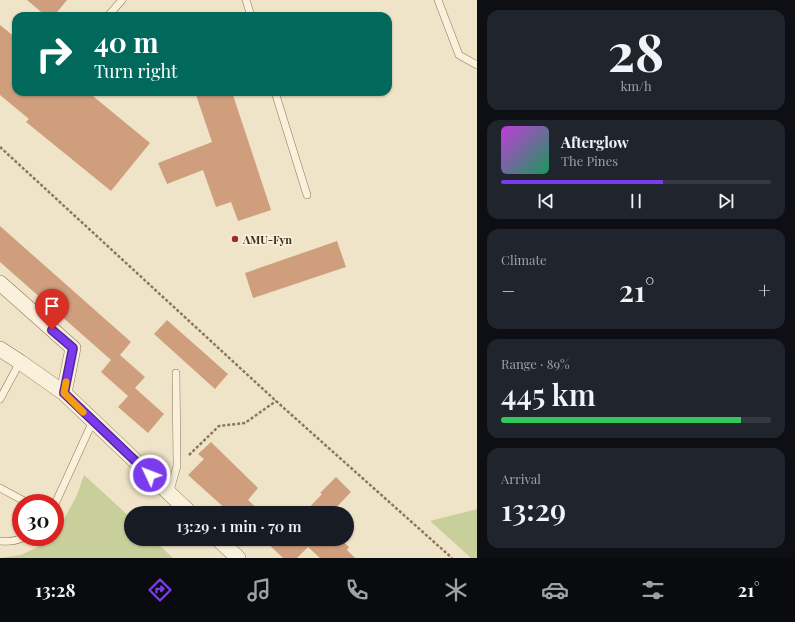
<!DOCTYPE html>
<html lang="en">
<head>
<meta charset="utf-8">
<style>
	:root { --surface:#171b24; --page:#20242c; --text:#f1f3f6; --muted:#9ea1a6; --line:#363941; --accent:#7c3aed }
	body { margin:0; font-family:"Playfair Display",serif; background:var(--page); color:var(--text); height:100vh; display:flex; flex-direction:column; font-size:15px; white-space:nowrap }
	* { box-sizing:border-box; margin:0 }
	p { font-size:13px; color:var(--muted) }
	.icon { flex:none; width:22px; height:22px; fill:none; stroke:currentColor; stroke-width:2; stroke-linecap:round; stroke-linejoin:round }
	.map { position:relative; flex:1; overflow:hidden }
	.side { display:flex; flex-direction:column; gap:10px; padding:10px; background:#0d0f14; width:318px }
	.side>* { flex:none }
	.top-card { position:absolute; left:12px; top:12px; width:380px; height:84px; border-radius:12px; box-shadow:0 1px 3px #0004; background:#00695c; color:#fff; overflow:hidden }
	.speed { position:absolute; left:12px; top:494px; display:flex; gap:8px; font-size:20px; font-weight:700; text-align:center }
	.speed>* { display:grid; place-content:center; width:52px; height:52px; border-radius:50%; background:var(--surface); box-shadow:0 1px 3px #0004; line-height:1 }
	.speed .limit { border:6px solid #d22; background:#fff; color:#111 }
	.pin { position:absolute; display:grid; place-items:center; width:34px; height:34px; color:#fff; margin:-41px -17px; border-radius:50% 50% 50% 0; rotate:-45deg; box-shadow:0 0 4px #0007 }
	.pin .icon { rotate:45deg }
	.me { position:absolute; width:44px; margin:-22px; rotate:313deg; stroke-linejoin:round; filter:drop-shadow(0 0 3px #0008) }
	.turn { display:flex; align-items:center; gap:14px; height:84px; padding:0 16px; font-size:18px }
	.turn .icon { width:52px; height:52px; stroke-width:2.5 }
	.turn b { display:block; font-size:28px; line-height:34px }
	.big { font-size:30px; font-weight:600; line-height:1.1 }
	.side .widget { flex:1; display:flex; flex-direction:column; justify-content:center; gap:6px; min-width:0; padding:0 14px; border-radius:12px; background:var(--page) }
	.side .dial { align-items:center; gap:0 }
	.dial b { font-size:52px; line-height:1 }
	.song { display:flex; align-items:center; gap:12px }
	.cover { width:48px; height:48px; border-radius:6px; background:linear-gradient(135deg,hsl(290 70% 55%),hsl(150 70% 35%)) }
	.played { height:4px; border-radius:2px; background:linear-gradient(90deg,var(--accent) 60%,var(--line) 60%) }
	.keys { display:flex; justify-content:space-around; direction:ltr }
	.heat { display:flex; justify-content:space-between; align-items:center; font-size:22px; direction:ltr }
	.charge { height:6px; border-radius:3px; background:linear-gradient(90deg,#34c759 89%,var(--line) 0) }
	.trip { position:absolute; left:124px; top:506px; width:230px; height:40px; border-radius:20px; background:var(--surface); box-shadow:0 1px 3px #0004; font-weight:600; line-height:40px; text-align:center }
	.tab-bar { display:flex; height:64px; justify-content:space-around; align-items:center; background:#090b0e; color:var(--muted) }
	.tab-bar .icon { width:28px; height:28px }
	.tab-bar .current { color:var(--accent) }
	.tab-bar b { font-size:18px; color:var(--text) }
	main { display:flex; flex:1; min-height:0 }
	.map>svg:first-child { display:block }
	.green { fill:#c9cf9b }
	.building { fill:#cf9f7d }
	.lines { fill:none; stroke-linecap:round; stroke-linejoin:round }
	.service-casing { stroke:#8d765c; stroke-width:8 }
	.minor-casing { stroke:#8d765c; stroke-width:16 }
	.path { stroke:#8d765c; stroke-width:2.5; stroke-dasharray:3 2; stroke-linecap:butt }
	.service { stroke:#faf1dc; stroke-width:7 }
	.minor { stroke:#faf1dc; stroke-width:15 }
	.route-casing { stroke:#51269a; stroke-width:10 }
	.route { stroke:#7c3aed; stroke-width:7 }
	.slow { stroke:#f59e0b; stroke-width:7 }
	.poi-dot { fill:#9e2a2b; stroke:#f7eed8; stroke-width:1.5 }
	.labels { text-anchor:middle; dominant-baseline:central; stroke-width:4; stroke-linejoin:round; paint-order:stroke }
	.poi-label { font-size:11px; font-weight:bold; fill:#3d2e20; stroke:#f7eed8; text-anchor:start }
</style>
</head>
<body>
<main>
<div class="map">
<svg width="477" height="558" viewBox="0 0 477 558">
	<rect width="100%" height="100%" fill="#f0e4c8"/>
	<!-- green -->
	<path class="green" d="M 84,475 L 131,518 L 131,539 L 153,539 L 173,558 L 0,558 L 21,555 L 38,547 L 50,537 L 55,537 L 55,532 L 63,521 L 77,495 Z
		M 477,509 L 477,558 L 471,558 L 430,521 Z"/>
	<!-- building -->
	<path class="building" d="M 27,0 L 67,0 L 54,16 L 46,16 Z
		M 0,25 L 16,38 L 16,92 L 88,92 L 150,143 L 111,191 L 26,122 L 29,119 L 0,95 Z
		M 195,92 L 232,92 L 271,210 L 238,221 L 231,202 L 216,207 L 203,170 L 167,184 L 158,163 L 212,142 Z
		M 0,226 L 131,342 L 120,355 L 145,377 L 135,388 L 164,414 L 148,433 L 118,407 L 128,396 L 101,372 L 111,360 L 0,262 Z
		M 337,241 L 346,267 L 253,298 L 245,273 Z
		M 167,320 L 228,374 L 215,389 L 154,334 Z
		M 211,442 L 258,488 L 248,500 L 262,513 L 227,513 L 229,512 L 188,475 L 204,459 L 198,454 Z
		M 336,477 L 351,492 L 331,513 L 304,513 L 322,494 L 320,493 Z
		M 263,539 L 340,539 L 349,547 L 347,550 L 355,558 L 320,558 L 308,547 L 297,558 L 283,558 Z"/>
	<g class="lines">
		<defs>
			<path id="service" d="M 246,0 L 251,16
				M 438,0 L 459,55 L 477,65
				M 108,16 L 122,0
				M 275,92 L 307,195
				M 0,399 L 20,362
				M 0,488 L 28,503
				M 169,494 L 177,466 L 176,373
				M 55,504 L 93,421
				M 0,541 C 9,542 17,541 24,537"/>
			<path id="minor" d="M 0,283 L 73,348 L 64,393
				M 0,349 L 20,362 L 64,393 L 190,513
				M 218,539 L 238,558"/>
		</defs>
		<!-- service casing -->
		<use href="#service" class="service-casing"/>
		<!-- minor casing -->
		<use href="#minor" class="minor-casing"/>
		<!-- path -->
		<path class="path" d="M 0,147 L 276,401 L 452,558
			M 189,455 L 219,426 L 245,423 L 276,401"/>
		<!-- service -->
		<use href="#service" class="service"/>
		<!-- minor -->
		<use href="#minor" class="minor"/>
	</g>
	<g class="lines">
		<defs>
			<path id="route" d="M 52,330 L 73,348 L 64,393 L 150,475"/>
		</defs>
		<!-- route casing -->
		<use href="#route" class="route-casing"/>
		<!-- route -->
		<use href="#route" class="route"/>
		<!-- slow -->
		<path class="slow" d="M 66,382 L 64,393 L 83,412"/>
	</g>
	<!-- markers -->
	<circle class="poi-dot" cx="235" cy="239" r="4"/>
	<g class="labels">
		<!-- poi labels -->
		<g class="poi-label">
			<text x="243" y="239">AMU-Fyn</text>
		</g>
	</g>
</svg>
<div class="speed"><div class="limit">30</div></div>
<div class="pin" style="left:52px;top:330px;background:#d93025"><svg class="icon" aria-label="arrive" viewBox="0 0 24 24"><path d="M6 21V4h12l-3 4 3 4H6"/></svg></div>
<svg class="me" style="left:150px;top:475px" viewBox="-20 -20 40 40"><circle r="17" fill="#7c3aed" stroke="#fff" stroke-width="3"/><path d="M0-11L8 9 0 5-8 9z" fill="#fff"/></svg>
<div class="trip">13:29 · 1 min · 70 m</div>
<div class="top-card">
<div class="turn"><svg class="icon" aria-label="right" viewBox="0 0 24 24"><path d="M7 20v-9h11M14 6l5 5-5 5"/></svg><div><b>40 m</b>Turn right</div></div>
</div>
</div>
<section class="side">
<div class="widget dial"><b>28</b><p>km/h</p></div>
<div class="widget">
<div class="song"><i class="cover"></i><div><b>Afterglow</b><p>The Pines</p></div></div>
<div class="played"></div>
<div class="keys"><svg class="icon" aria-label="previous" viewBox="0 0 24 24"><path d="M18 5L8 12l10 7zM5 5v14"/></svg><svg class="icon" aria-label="pause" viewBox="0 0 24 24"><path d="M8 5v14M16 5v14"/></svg><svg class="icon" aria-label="next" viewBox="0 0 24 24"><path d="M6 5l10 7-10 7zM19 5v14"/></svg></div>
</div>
<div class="widget"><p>Climate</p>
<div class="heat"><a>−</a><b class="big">21°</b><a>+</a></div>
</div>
<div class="widget"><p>Range · 89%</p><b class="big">445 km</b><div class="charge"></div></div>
<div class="widget"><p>Arrival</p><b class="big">13:29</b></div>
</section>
</main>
<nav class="tab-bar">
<b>13:28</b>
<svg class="icon current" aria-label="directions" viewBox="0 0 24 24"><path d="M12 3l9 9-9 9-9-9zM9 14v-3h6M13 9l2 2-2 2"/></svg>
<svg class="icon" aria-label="music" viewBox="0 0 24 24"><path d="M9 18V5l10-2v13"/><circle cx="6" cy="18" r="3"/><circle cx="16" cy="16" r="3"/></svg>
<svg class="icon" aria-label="phone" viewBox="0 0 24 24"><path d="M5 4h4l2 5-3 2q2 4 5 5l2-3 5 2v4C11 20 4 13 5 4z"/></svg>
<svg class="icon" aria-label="climate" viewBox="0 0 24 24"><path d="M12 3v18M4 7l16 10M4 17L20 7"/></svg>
<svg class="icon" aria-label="car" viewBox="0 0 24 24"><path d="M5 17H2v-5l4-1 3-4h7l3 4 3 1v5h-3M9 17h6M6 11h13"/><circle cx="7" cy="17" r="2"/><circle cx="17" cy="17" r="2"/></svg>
<svg class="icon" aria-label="filters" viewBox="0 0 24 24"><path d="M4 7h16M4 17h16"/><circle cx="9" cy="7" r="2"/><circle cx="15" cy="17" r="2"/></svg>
<b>21°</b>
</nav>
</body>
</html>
